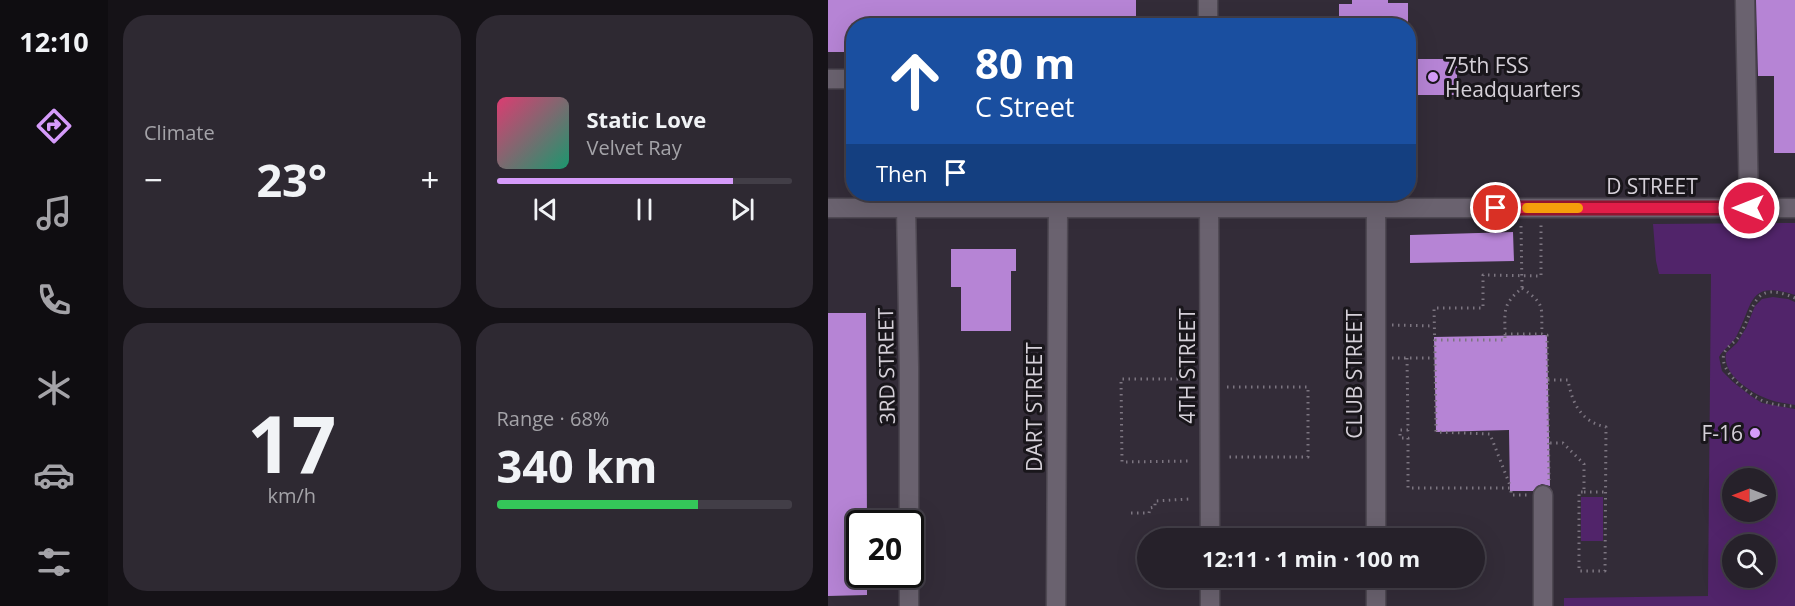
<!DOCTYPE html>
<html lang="en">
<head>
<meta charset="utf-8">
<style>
	:root { --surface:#26212a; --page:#2e2932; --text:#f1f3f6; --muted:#a4a3a8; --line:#423e47; --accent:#d59bfa }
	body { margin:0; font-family:"Open Sans",sans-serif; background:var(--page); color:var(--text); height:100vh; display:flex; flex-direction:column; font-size:22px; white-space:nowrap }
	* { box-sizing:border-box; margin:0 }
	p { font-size:20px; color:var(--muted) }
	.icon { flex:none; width:33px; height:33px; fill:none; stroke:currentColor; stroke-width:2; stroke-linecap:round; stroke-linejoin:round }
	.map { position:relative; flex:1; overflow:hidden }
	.sheet { display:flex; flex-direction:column; gap:15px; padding:15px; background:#151217; width:720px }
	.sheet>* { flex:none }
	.top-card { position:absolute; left:18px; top:18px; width:570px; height:183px; border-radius:24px; box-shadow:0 6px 24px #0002,0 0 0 2px var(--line); background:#1a4fa0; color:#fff; overflow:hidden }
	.needle { width:39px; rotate:270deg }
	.tools { position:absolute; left:894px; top:468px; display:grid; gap:12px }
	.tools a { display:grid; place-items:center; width:54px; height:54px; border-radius:50%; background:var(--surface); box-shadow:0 6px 24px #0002,0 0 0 2px var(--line); font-size:30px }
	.speed { position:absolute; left:18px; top:510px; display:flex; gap:12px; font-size:30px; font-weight:700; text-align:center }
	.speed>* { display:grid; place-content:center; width:78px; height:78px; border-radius:50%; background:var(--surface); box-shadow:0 6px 24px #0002,0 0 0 2px var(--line); line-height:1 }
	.speed .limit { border:3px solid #111; border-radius:9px; background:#fff; color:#111 }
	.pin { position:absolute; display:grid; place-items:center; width:51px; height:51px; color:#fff; margin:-26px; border:3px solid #fff; border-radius:50%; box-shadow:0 2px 6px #0007 }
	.me { position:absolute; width:66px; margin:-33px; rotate:270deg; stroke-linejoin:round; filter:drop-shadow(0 0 4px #0008) }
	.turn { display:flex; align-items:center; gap:21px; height:126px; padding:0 30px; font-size:27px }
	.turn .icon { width:78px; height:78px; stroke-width:2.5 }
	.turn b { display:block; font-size:42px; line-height:51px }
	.then { display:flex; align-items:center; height:57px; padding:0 30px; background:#0003; gap:12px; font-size:22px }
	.big { font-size:45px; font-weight:700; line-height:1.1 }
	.sheet .widget { flex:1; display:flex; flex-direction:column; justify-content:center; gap:9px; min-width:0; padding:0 21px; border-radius:24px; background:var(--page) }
	.sheet .dial { align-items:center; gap:0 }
	.dial b { font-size:78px; line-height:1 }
	.song { display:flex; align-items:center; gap:18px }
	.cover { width:72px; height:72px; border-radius:9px; background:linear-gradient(135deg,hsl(340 70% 55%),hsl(160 70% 35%)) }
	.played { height:6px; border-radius:3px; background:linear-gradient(90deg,var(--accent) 80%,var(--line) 80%) }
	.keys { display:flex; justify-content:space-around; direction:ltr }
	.heat { display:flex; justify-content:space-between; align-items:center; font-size:33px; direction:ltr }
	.charge { height:9px; border-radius:4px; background:linear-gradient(90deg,#34c759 68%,var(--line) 0) }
	.sheet .tiles { flex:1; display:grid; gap:15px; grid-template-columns:repeat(2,1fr) }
	.trip { position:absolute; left:309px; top:528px; width:348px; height:60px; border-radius:30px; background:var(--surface); box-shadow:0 6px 24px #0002,0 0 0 2px var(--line); font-weight:700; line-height:60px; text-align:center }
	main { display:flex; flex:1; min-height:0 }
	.tabs { display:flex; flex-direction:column; width:108px; justify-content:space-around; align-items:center; background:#0f0d11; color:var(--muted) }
	.tabs .icon { width:42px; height:42px }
	.tabs .on { color:var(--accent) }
	.tabs b { font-size:27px; color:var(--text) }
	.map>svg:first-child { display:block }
	.green { fill:#51246a; fill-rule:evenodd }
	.building { fill:#b684d5 }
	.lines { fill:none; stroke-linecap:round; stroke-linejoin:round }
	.minor-casing { stroke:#4f4953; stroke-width:21 }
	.path { stroke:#7c7580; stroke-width:3; stroke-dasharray:1.5 4.5; stroke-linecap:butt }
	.minor { stroke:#6a626f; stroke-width:18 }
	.route-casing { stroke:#92132f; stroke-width:15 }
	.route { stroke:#e11d48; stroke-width:10 }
	.slow { stroke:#f59e0b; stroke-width:10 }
	.poi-dot { fill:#d59bfa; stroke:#19161b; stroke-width:2 }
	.labels { text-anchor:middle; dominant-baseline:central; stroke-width:6; stroke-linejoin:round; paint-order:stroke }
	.poi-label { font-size:21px; fill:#d5d0d8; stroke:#19161b; text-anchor:start }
	.street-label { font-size:21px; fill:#d5d0d8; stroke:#19161b }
</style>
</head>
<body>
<main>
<nav class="tabs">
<b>12:10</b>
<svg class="icon on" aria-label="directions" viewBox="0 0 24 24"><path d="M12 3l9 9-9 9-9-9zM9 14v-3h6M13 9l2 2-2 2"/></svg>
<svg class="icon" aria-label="music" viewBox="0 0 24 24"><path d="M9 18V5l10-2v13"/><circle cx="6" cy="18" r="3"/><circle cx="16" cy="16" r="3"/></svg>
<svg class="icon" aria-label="phone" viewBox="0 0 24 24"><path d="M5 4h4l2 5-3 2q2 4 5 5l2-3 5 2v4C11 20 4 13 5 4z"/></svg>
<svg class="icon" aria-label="climate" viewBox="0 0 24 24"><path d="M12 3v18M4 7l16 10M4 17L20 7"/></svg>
<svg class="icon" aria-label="car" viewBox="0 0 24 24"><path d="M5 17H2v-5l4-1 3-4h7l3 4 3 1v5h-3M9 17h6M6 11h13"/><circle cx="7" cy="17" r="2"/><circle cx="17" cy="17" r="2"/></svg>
<svg class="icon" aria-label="filters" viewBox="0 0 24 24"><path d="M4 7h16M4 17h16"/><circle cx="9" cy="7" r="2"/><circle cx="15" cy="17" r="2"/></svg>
</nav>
<section class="sheet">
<div class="tiles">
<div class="widget"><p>Climate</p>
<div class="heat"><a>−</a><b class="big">23°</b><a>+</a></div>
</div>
<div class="widget">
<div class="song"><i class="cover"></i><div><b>Static Love</b><p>Velvet Ray</p></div></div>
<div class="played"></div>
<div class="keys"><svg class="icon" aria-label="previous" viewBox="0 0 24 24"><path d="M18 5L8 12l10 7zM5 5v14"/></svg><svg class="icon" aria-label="pause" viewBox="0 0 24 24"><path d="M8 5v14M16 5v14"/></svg><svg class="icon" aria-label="next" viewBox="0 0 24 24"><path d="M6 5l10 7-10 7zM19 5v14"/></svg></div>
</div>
<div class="widget dial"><b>17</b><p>km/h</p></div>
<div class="widget"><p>Range · 68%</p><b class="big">340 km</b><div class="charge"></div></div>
</div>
</section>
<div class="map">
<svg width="967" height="606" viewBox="0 0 967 606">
	<rect width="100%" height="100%" fill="#332c38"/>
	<!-- green -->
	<path class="green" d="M 967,223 L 967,295 C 920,280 926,302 909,335 C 905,344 896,348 891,357 L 894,371 L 905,382 L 923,396 L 934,403 L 967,409 L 967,606 L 736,606 L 736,598 L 880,596 L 883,274 L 831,274 L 828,261 L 825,224 ZM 904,478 L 938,478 L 938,512 L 904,512 ZM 904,544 L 938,544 L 938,578 L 904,578 Z
		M 945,297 L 960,299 L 967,302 L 967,405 C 956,403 945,402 935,397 C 919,390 894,373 898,353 L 909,343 L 918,328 L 927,306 L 934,299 Z
		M 753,497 L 775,497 L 775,541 L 753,541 Z"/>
	<!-- building -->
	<path class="building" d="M 0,0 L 308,0 L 308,26 L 26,26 L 26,52 L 0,52 Z
		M 524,0 L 560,0 L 560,3 L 580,3 L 580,24 L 561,23 L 561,26 L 511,25 L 511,4 L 524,4 Z
		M 928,0 L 967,0 L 967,153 L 946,153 L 946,76 L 930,76 Z
		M 580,59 L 629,59 L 629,95 L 580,95 Z
		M 685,232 L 686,261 L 582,263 L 582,235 Z
		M 123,249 L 188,249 L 188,271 L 183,271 L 183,331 L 133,331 L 133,287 L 123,287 Z
		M 0,313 L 38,313 L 39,524 L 32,524 L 32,574 L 39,574 L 39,595 L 0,596 Z
		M 719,335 L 722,486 L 714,484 L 709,486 L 705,491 L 682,491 L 681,430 L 608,432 L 606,337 Z"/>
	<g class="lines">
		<defs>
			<path id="minor" d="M 380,0 L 380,26
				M 917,0 L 921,208
				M 0,79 L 26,79
				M 381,194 L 382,538
				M 0,208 L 967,208
				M 78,208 L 81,367 L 81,524
				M 548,209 L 548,538
				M 382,578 L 382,606
				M 548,578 L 548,606
				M 81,606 L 81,574
				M 228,606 L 230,208
				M 715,606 L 715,495"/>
		</defs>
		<!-- minor casing -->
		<use href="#minor" class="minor-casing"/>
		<!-- path -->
		<path class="path" d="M 693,226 L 694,288 C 674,305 677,310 677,334 L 714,334 L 719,335 L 721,480
			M 694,288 C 718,305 713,306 714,334
			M 967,298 C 925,280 928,305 913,333 C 909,342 898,346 896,354 C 890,371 922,395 935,401 C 945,405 956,406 967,406
			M 564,325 L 606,326
			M 607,340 L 677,340 L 677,334
			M 564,358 L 607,358 L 606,308 L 655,308 L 655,275 L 713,276 L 713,225
			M 579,358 L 580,430 L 572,430 L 572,438 L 580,438 L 580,488 L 683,488 L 683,495 L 699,495
			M 607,358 L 608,432 L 662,434 L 683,488
			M 362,379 L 293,379 L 294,462 L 362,461
			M 720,380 L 740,380 C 744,403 753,422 778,427 L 777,571 L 751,571 L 751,492 L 756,492 L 756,464 L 735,443 L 720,443
			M 399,387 L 480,387 L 480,457 L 399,457
			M 756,492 L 778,492
			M 303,513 L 321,513 L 322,508 L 327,507 L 327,501 L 362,499"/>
		<!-- minor -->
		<use href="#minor" class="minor"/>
	</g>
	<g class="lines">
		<defs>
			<path id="route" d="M 668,208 L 921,208"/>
		</defs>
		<!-- route casing -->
		<use href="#route" class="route-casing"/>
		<!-- route -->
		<use href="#route" class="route"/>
		<!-- slow -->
		<path class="slow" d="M 699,208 L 750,208"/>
	</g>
	<!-- markers -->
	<g class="poi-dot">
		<circle cx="605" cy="77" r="6"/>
		<circle cx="927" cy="433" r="6"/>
	</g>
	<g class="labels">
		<!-- poi labels -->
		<g class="poi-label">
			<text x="617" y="65">75th FSS<tspan x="617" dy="24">Headquarters</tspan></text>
			<text x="915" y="433" text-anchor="end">F-16</text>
		</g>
		<!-- street labels -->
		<g class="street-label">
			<text x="824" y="186">D STREET</text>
			<text transform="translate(58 366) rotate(-91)">3RD STREET</text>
			<text transform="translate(359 366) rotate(-90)">4TH STREET</text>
			<text transform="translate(526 374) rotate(-90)">CLUB STREET</text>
			<text transform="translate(206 407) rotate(-90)">DART STREET</text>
		</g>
	</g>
</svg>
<div class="tools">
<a><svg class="needle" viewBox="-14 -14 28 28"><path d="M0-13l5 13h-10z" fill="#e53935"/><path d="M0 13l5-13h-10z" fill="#a4a3a8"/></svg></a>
<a><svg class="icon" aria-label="search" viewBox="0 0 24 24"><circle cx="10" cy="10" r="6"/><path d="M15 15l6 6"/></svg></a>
</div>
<div class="speed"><div class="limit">20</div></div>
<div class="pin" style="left:668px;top:208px;background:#d93025"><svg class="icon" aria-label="arrive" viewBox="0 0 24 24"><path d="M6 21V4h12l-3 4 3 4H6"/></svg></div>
<svg class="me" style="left:921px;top:208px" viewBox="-20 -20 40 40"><circle r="17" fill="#e11d48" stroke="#fff" stroke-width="3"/><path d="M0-11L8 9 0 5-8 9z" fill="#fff"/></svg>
<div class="trip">12:11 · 1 min · 100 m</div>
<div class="top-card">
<div class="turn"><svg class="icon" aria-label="ahead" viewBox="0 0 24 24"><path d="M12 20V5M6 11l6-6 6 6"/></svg><div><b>80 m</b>C Street</div></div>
<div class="then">Then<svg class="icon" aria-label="arrive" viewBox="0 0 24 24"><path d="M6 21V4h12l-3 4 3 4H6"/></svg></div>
</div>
</div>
</main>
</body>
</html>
